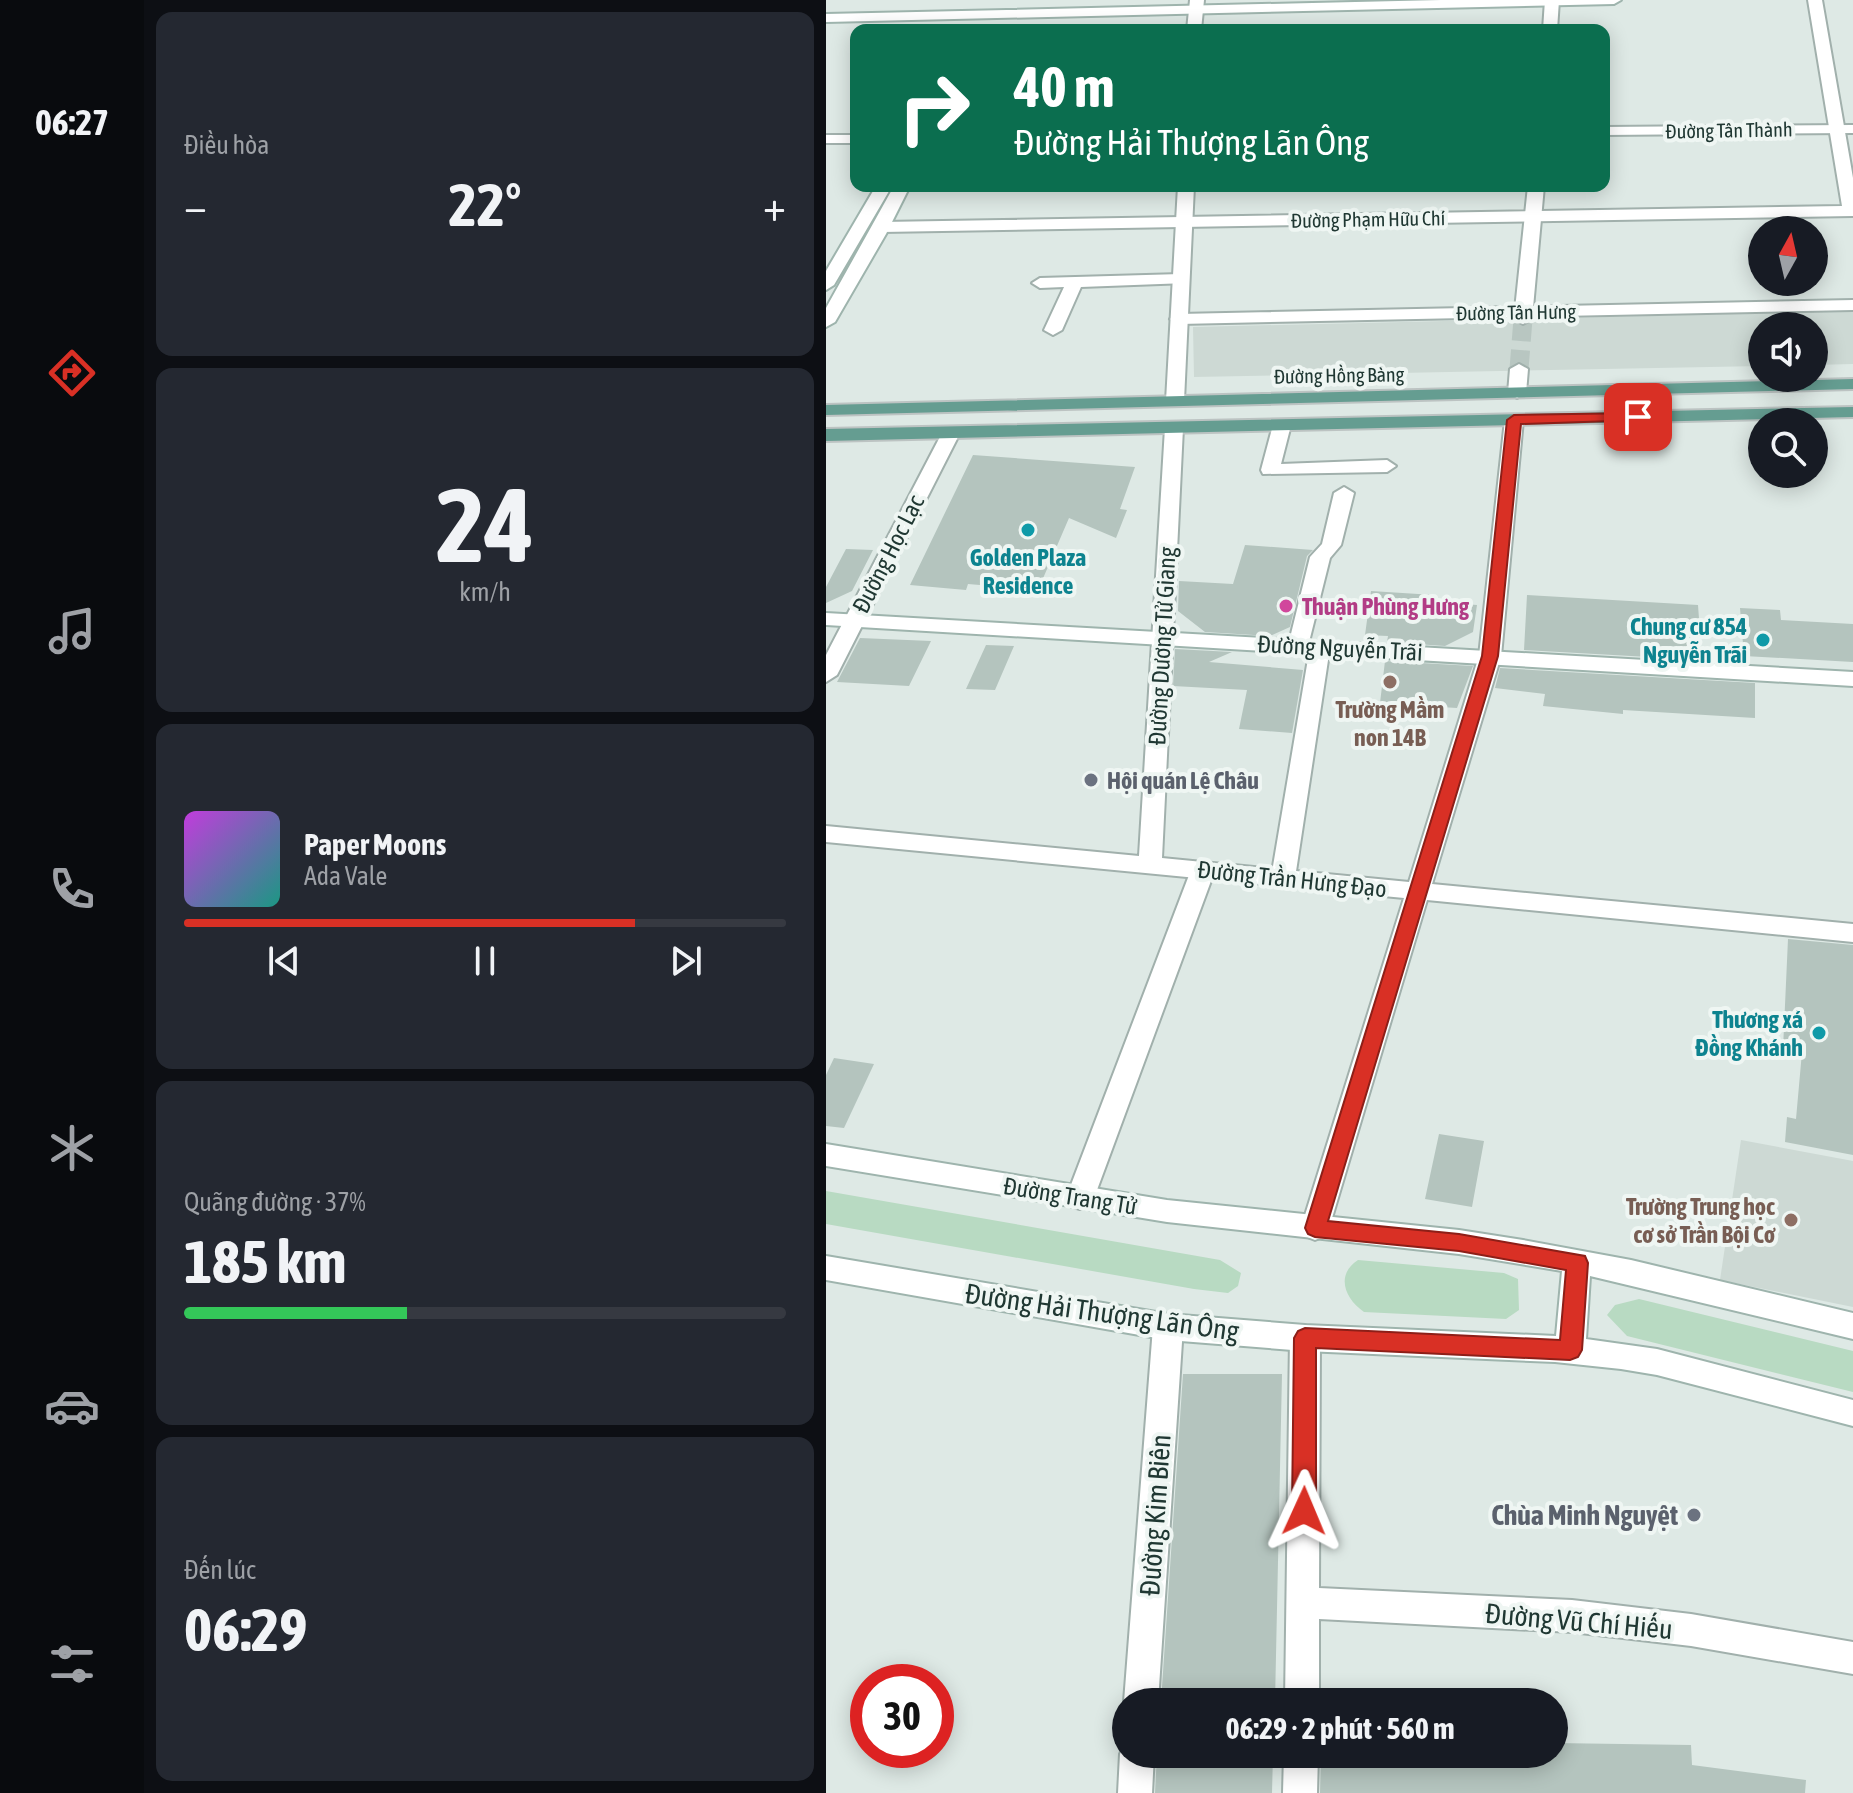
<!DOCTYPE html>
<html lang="vi">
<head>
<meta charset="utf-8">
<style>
	:root { --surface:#171b24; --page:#242831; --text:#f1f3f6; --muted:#9ea1a6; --line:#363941; --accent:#d93025 }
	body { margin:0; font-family:"Asap Condensed",sans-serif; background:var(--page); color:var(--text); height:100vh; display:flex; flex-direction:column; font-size:30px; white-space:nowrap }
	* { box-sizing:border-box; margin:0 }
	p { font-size:26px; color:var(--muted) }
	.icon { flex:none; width:44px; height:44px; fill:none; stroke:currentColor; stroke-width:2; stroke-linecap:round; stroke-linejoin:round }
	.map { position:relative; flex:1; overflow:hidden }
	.sheet { display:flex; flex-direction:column; gap:12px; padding:12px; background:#0d0f14; width:682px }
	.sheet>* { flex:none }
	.top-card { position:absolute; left:24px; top:24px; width:760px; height:168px; border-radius:16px; box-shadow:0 4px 20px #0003; background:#0b6e4f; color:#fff; overflow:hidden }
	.needle { width:52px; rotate:8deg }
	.buttons { position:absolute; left:922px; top:216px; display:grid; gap:16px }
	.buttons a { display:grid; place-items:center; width:80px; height:80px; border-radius:50%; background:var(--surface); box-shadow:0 4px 20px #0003; font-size:40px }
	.speed { position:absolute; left:24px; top:1664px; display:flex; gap:16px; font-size:40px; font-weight:700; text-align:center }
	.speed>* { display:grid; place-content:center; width:104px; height:104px; border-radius:50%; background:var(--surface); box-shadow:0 4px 20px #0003; line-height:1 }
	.speed .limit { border:12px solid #d22; background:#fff; color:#111 }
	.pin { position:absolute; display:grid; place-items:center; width:68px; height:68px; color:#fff; margin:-34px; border-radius:16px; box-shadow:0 4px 12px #0006 }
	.me { position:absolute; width:88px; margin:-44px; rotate:1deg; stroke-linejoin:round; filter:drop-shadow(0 0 6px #0008) }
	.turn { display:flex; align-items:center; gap:28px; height:168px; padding:0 32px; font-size:36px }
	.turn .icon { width:104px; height:104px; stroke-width:2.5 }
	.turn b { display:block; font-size:56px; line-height:68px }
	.big { font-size:60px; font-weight:700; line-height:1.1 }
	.sheet .card { flex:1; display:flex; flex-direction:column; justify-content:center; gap:12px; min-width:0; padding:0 28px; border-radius:16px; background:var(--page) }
	.sheet .dial { align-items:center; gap:0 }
	.dial b { font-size:104px; line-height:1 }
	.song { display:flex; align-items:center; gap:24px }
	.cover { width:96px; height:96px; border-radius:12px; background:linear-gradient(135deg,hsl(290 70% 55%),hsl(170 70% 35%)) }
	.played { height:8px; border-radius:4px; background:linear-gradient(90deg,var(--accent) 75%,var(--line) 75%) }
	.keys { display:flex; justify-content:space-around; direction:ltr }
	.heat { display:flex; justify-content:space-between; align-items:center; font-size:44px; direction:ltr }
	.charge { height:12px; border-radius:6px; background:linear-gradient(90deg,#34c759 37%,var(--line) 0) }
	.trip { position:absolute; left:286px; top:1688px; width:456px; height:80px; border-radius:40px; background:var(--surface); box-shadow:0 4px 20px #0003; font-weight:700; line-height:80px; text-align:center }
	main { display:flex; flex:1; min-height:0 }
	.tabs { display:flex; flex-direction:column; width:144px; justify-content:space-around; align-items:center; background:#090b0e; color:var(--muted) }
	.tabs .icon { width:56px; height:56px }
	.tabs .active { color:var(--accent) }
	.tabs b { font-size:36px; color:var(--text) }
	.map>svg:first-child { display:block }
	.built { fill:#cdd9d4 }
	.green { fill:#b8dac2 }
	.building { fill:#b4c4be }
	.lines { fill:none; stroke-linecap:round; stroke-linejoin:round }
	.tertiary-tunnel { stroke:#b8c6c1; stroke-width:19; stroke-dasharray:19 9; stroke-linecap:butt }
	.minor-casing { stroke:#a1b0ac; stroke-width:4 }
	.tertiary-casing { stroke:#a1b0ac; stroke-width:4 }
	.secondary-casing { stroke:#9eb4ad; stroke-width:4 }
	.primary-casing { stroke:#bcc3c2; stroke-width:4 }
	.minor { fill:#fff; fill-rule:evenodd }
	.tertiary { fill:#fff; fill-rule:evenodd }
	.secondary { fill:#fff; fill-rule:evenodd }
	.primary { fill:#659d91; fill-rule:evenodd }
	.route { fill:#d93025; stroke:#8d1f18; stroke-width:2 }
	.culture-dot { fill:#0f9aa8; stroke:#eff6f3; stroke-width:3 }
	.hotel-dot { fill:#d1479c; stroke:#eff6f3; stroke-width:3 }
	.education-dot { fill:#8d6e63; stroke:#eff6f3; stroke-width:3 }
	.worship-dot { fill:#6b7280; stroke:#eff6f3; stroke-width:3 }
	.labels { text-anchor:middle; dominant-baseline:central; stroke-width:8; stroke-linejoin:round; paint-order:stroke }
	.far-street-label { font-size:20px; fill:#203833; stroke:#eff6f3 }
	.street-label { font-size:24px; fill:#203833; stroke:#eff6f3 }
	.culture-label { font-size:24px; font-weight:bold; fill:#0d838f; stroke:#eff6f3; text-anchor:end }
	.hotel-label { font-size:24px; font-weight:bold; fill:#b23c85; stroke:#eff6f3; text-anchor:start }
	.education-label { font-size:24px; font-weight:bold; fill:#785e54; stroke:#eff6f3 }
	.worship-label { font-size:24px; font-weight:bold; fill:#5b616d; stroke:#eff6f3; text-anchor:start }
	.near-street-label { font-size:28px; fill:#203833; stroke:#eff6f3 }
	.near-worship-label { font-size:28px; font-weight:bold; fill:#5b616d; stroke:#eff6f3; text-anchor:end }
</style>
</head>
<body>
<main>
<nav class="tabs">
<b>06:27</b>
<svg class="icon active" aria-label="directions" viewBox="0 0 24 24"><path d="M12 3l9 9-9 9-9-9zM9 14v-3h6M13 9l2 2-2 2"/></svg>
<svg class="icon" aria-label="music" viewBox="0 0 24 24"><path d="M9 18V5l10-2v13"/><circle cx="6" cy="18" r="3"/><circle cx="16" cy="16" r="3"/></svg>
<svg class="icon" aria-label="phone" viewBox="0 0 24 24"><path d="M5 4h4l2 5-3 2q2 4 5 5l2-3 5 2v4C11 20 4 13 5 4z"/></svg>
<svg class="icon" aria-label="climate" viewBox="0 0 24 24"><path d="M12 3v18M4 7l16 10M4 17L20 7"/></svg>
<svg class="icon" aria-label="car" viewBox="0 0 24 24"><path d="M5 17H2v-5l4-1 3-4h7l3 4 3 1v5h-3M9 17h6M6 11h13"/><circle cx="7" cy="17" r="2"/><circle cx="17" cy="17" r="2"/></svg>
<svg class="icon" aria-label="filters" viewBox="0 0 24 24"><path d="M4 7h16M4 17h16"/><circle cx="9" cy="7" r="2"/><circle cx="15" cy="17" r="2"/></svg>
</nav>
<section class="sheet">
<div class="card"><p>Điều hòa</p>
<div class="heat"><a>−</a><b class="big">22°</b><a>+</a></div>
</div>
<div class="card dial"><b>24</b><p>km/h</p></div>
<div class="card">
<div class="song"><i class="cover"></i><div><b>Paper Moons</b><p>Ada Vale</p></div></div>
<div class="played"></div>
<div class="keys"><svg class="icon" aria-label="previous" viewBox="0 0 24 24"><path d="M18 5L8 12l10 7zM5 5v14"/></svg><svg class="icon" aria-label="pause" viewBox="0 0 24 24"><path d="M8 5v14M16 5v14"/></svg><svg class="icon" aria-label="next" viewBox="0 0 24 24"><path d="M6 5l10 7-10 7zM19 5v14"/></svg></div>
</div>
<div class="card"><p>Quãng đường · 37%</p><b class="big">185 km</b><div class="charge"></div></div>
<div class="card"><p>Đến lúc</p><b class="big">06:29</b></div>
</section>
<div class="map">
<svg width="1027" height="1793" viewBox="0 0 1027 1793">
	<rect width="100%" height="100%" fill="#dee9e5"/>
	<!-- built -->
	<path class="built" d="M 1027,311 L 1027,364 L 988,365 L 988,326 L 936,326 L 936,366 L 368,377 L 367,327 Z
		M 915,1140 L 1027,1161 L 1027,1307 L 894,1280 Z"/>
	<!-- green -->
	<path class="green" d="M 0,1191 L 394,1260 L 415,1273 L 412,1286 L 402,1293 L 368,1289 L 0,1224 Z
		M 532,1260 L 678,1273 L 692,1279 L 693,1310 L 680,1319 L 538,1312 C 519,1299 509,1275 532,1260 Z
		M 813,1299 L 1027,1351 L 1027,1392 L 801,1336 L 781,1315 L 789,1305 Z"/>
	<!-- building -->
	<path class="building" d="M 147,455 L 309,467 L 294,509 L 301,510 L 290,538 L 243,518 L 212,590 L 142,584 L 140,590 L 84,585 Z
		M 419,545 L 487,550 L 481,556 L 464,627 L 444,636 L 379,632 L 352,611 L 353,581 L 407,584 Z
		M 20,549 L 47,550 L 26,591 L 0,603 L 0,587 Z
		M 545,591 L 608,595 L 607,602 L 651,605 L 647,632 L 619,646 L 561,642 L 562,636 L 539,635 Z
		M 701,595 L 872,605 L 876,660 L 698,650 Z
		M 914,608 L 954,610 L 955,620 L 1027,624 L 1027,662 L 918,656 Z
		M 34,638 L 105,641 L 83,686 L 11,682 Z
		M 160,645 L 188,646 L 169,690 L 140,689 Z
		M 349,649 L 406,652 L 383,662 L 477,670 L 466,733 L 413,729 L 421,690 L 347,686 Z
		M 559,661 L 647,666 L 631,708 L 599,706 L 554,703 Z
		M 674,668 L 929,683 L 929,718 L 797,710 L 797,714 L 717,706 L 719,694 L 669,688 Z
		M 962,939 L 1027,945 L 1027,1155 L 959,1142 L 961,1117 L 970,1119 L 976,1052 L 957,1049 Z
		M 8,1058 L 48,1064 L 18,1128 L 0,1126 L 0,1075 Z
		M 613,1134 L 658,1141 L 646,1207 L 599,1199 Z
		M 357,1374 L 456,1374 L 449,1702 L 335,1702 Z
		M 728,1743 L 865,1745 L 866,1765 L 980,1780 L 979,1793 L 494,1793 L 495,1754 L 728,1754 Z
		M 331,1754 L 447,1754 L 446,1793 L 329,1793 Z"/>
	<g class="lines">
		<!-- tertiary-tunnel -->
		<path class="tertiary-tunnel" d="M 693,369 L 697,319"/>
		<defs>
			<path id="minor" d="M 982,0 L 996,0 L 1027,178 L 1027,216 L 56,232 L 48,227 L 56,222 L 1016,206 Z
				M 355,274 L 363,279 L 361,283 L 255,287 L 236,330 L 227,335 L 218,330 L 238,287 L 214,288 L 206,283 L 214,278 Z
				M 1027,300 L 1027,310 L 353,324 L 344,319 L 353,314 Z
				M 456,420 L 465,425 L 455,464 L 561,460 L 570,466 L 561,472 L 437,474 L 435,470 L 447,425 Z
				M 518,487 L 528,493 L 515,545 L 504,558 L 482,646 L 479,651 L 465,651 L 462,646 L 484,557 L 496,544 L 508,493 Z
				M 494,641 L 504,647 L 469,878 L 465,884 L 457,886 L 449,884 L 445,878 L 484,647 Z
				M 377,862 L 385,864 L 389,870 L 268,1198 L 264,1206 L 254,1209 L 244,1206 L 240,1198 L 365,870 L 369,864 Z
				M 342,1314 L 352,1318 L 357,1327 L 332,1702 L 300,1702 L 300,1707 L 298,1702 L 327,1327 L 332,1318 Z
				M 479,1325 L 489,1329 L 494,1338 L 493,1588 L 746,1600 L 865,1614 L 1027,1642 L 1027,1674 L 865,1646 L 746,1632 L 493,1619 L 493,1702 L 459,1702 L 464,1338 L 469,1329 Z
				M 300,1741 L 300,1754 L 328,1754 L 326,1793 L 292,1793 L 294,1754 Z
				M 458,1754 L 492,1754 L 491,1793 L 457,1793 Z"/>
			<path id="tertiary" d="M 364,0 L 378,0 L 375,30 L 361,30 Z
				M 719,0 L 733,0 L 731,30 L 717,30 Z
				M 1027,125 L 1027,133 L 778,135 L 778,127 Z
				M 0,135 L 30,135 L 30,143 L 0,143 Z
				M 352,186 L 368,186 L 358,401 L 349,406 L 340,401 Z
				M 702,186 L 718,186 L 706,319 L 697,324 L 688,319 Z
				M 693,364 L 702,369 L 700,393 L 691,398 L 682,393 L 684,369 Z
				M 688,415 L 697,420 L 675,656 L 606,884 L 1027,924 L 1027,942 L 601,900 L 503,1228 L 499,1236 L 489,1240 L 479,1236 L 475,1228 L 578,898 L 0,842 L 0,826 L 313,856 L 339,428 L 348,423 L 357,428 L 336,858 L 583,882 L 653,656 L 679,420 Z
				M 125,427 L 134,433 L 11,675 L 0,682 L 0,655 L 116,433 Z"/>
			<path id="secondary" d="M 615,0 L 795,0 L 788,4 L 0,22 L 0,14 Z
				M 50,186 L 66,186 L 8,285 L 0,290 L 0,271 Z
				M 68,186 L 84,186 L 60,234 L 9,322 L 0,327 L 0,308 Z
				M 0,613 L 1027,672 L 1027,686 L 0,625 Z
				M 0,1144 L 341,1200 L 633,1230 L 697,1240 L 805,1260 L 1027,1313 L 1027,1339 L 764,1276 L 760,1339 L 831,1349 L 1027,1400 L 1027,1426 L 831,1375 L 795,1369 L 729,1362 L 479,1351 L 342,1340 L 0,1280 L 0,1256 L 342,1314 L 479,1325 L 730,1336 L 736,1271 L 633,1254 L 341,1222 L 0,1166 Z"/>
			<path id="primary" d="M 1027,379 L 1027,389 L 0,415 L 0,405 Z
				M 1027,407 L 1027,417 L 0,441 L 0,429 Z"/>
		</defs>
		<!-- minor casing -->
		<use href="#minor" class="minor-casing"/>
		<!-- tertiary casing -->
		<use href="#tertiary" class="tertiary-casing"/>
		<!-- secondary casing -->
		<use href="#secondary" class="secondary-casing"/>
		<!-- primary casing -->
		<use href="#primary" class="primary-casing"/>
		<!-- minor -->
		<use href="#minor" class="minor"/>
		<!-- tertiary -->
		<use href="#tertiary" class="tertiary"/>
		<!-- secondary -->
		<use href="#secondary" class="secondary"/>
		<!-- primary -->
		<use href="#primary" class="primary"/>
	</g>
	<!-- route -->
	<path class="route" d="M 812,413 L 817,414 L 817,420 L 695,424 L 672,656 L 502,1221 L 633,1234 L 759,1256 L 762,1263 L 756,1350 L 752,1357 L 744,1360 L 490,1348 L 490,1511 L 486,1519 L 478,1522 L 469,1519 L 466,1511 L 468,1338 L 472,1331 L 479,1328 L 734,1340 L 740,1270 L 633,1251 L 489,1237 L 482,1234 L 479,1228 L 656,656 L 681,420 L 688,415 Z"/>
	<!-- markers -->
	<g class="culture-dot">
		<circle cx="202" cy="530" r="8"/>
		<circle cx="937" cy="640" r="8"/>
		<circle cx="993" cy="1033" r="8"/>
	</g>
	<circle class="hotel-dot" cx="460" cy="606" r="8"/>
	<g class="education-dot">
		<circle cx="564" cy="682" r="8"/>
		<circle cx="965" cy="1220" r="8"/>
	</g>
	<g class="worship-dot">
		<circle cx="265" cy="780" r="8"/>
		<circle cx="868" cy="1515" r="8"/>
	</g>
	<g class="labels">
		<!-- far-street labels -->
		<g class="far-street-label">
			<text transform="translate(903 130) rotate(-1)">Đường Tân Thành</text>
			<text transform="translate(542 219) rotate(-1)">Đường Phạm Hữu Chí</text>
			<text transform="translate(690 312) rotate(-1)">Đường Tân Hưng</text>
			<text transform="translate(513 375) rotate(-1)">Đường Hồng Bàng</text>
		</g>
		<!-- street labels -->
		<g class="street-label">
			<text transform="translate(62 554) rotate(-63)">Đường Học Lạc</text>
			<text transform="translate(336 646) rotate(-87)">Đường Dương Tử Giang</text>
			<text transform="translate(514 648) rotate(3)">Đường Nguyễn Trãi</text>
			<text transform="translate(466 879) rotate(6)">Đường Trần Hưng Đạo</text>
			<text transform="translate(244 1196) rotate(9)">Đường Trang Tử</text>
		</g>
		<!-- culture labels -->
		<g class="culture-label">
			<text x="202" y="557" text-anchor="middle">Golden Plaza<tspan x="202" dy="28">Residence</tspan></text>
			<text x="921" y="626">Chung cư 854<tspan x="921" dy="28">Nguyễn Trãi</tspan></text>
			<text x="977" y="1019">Thương xá<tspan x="977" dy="28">Đồng Khánh</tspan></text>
		</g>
		<!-- hotel labels -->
		<g class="hotel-label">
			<text x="476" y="606">Thuận Phùng Hưng</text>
		</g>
		<!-- education labels -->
		<g class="education-label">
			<text x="564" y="709">Trường Mầm<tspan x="564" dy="28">non 14B</tspan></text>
			<text x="949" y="1206" text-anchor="end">Trường Trung học<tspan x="949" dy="28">cơ sở Trần Bội Cơ</tspan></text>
		</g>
		<!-- worship labels -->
		<g class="worship-label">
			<text x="281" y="780">Hội quán Lệ Châu</text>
		</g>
		<!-- near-street labels -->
		<g class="near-street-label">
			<text transform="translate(276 1312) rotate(8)">Đường Hải Thượng Lãn Ông</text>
			<text transform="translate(329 1515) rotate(-86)">Đường Kim Biên</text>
			<text transform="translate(753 1621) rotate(5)">Đường Vũ Chí Hiếu</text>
		</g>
		<!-- near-worship labels -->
		<g class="near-worship-label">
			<text x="852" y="1515">Chùa Minh Nguyệt</text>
		</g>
	</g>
</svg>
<div class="buttons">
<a><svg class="needle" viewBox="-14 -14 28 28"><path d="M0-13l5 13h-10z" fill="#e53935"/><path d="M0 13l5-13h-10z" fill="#9ea1a6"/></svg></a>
<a><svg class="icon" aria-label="sound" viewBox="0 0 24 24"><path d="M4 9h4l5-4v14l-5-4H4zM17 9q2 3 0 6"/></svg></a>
<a><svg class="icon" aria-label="search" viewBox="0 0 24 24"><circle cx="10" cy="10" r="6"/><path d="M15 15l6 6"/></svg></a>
</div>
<div class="speed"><div class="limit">30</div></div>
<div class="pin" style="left:812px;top:417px;background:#d93025"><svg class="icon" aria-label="arrive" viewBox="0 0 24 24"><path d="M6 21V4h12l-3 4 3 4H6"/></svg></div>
<svg class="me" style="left:478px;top:1511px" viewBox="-20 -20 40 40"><path d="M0-17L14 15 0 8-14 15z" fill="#d93025" stroke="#fff" stroke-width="4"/></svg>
<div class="trip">06:29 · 2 phút · 560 m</div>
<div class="top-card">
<div class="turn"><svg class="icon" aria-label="right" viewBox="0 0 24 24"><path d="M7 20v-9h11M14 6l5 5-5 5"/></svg><div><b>40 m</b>Đường Hải Thượng Lãn Ông</div></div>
</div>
</div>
</main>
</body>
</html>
